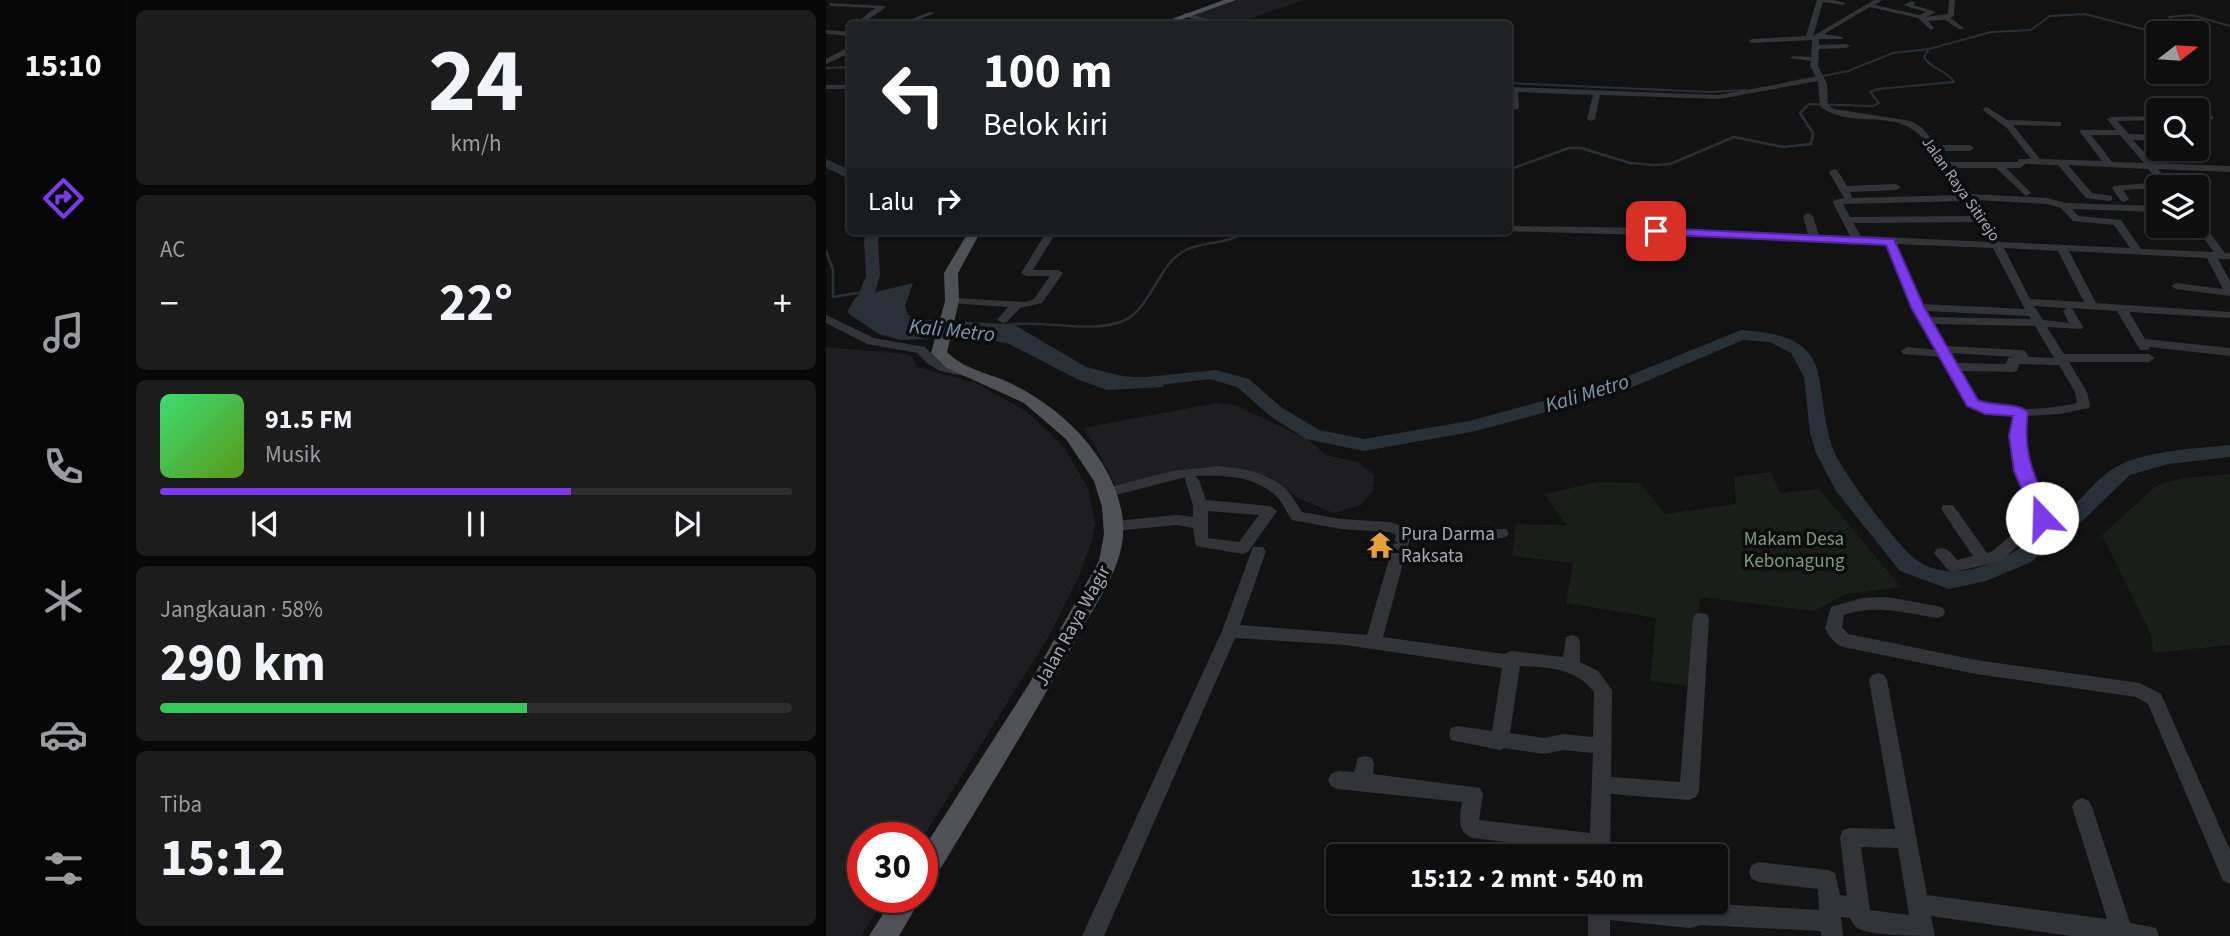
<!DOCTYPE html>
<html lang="id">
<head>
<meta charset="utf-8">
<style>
	:root { --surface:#0e0e0e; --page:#1c1c1c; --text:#f1f3f6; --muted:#9b9c9e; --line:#2e2e2e; --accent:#7c3aed }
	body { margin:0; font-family:"Source Sans 3",sans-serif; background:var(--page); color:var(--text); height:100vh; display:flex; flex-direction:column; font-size:26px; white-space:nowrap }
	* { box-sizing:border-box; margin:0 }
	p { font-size:23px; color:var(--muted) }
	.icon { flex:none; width:38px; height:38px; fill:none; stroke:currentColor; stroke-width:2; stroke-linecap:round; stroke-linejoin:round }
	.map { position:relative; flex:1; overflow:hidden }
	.drawer { display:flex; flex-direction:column; gap:10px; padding:10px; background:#080808; width:700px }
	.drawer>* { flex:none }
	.hud { position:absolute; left:21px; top:21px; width:665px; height:214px; border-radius:7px; box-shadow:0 2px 5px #0004,0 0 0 2px var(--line); background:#202124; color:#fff; overflow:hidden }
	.needle { width:46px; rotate:73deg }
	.buttons { position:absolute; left:1320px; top:21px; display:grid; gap:14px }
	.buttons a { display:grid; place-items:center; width:63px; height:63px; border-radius:7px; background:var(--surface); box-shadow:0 2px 5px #0004,0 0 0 2px var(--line); font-size:35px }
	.speed { position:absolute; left:21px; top:822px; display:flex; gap:14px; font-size:35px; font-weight:700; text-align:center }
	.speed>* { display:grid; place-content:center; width:91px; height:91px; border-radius:50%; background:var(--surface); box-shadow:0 2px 5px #0004,0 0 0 2px var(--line); line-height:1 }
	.speed .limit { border:10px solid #d22; background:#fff; color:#111 }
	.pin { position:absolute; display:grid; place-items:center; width:60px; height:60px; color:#fff; margin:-30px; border-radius:14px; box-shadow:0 4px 10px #0006 }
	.me { position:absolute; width:77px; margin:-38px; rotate:339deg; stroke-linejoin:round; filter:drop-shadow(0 0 5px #0008) }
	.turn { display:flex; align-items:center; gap:24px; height:147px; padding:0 21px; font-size:32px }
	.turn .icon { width:91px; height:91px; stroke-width:2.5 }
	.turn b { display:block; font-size:49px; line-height:60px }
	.then { display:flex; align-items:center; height:66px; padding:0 21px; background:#0003; gap:14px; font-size:26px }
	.big { font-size:52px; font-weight:700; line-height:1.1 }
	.drawer .card { flex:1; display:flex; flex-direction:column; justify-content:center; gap:10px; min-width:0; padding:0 24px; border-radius:10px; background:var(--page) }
	.drawer .dial { align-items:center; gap:0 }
	.dial b { font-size:91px; line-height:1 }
	.song { display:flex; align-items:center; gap:21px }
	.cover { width:84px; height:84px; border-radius:10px; background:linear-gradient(135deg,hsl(140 70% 55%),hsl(90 70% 35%)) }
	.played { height:7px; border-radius:4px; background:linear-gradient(90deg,var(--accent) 65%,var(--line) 65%) }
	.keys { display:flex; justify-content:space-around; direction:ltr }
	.heat { display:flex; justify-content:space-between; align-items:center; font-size:38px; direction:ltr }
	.charge { height:10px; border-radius:5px; background:linear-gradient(90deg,#34c759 58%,var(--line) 0) }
	.trip { position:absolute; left:500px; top:844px; width:402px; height:70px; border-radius:7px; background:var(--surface); box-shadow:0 2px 5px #0004,0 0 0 2px var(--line); font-weight:700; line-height:70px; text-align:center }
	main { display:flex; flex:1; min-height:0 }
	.tabs { display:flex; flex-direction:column; width:126px; justify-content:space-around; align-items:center; background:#060606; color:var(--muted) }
	.tabs .icon { width:49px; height:49px }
	.tabs .current { color:var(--accent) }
	.tabs b { font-size:32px; color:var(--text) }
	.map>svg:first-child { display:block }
	.built { fill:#1e1e20 }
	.green { fill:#191e19 }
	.water { fill:#293136 }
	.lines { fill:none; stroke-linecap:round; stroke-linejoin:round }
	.stream-far1 { stroke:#293136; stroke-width:2 }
	.stream { stroke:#293136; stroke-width:2.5 }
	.river { fill:#293136; fill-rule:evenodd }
	.minor { fill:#333438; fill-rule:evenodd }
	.major { fill:#4f5157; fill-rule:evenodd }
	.route { fill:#7c3aed; stroke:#51269a; stroke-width:2 }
	.labels { text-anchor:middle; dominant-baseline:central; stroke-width:7; stroke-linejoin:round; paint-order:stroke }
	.far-street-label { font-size:16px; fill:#a4aab3; stroke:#0d0d0e }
	.poi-label { font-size:19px; fill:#a4aab3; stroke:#0d0d0e; text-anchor:start }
	.park-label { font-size:19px; fill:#7d9d7d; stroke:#0d0d0e }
	.street-label { font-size:19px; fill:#a4aab3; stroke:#0d0d0e }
	.water-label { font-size:21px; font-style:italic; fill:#7d99ac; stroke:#0d0d0e }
</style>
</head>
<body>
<main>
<nav class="tabs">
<b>15:10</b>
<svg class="icon current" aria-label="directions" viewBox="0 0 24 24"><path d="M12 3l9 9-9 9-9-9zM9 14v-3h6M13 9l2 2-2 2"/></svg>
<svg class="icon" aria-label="music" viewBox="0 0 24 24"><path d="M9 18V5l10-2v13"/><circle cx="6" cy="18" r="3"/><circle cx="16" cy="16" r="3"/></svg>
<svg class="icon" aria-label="phone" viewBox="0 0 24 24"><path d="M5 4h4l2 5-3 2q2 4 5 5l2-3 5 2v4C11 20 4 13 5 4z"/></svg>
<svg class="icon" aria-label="climate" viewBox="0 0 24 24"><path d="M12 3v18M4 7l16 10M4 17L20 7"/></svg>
<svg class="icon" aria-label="car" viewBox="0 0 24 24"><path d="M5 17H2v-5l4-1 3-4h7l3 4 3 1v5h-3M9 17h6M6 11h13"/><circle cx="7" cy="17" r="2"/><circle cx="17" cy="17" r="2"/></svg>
<svg class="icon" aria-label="filters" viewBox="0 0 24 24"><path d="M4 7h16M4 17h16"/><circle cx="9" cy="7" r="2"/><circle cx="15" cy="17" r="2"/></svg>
</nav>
<section class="drawer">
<div class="card dial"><b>24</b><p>km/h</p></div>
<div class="card"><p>AC</p>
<div class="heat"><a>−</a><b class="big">22°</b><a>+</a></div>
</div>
<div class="card">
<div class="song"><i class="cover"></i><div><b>91.5 FM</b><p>Musik</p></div></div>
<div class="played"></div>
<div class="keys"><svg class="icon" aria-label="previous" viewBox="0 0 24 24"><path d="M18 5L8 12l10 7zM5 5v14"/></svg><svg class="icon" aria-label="pause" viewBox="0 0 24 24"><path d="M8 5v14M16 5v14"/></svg><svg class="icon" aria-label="next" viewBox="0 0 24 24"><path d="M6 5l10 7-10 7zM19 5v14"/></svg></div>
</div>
<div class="card"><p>Jangkauan · 58%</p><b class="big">290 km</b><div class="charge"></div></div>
<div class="card"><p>Tiba</p><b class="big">15:12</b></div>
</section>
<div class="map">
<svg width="1404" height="936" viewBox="0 0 1404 936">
	<rect width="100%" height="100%" fill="#121213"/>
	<!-- built -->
	<path class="built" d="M 411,0 L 478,0 L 422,19 L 381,20 L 363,15 Z
		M 0,347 L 80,354 L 86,357 L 91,367 L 150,383 L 200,411 L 238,447 L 262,488 L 269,523 L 267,538 L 253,576 L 223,636 L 96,839 L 37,838 L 37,898 L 59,898 L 35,936 L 0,936 Z
		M 390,403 L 408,405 L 481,439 L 500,455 L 531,462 L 549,475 L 547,490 L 535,505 L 507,513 L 472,498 L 444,477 L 404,470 L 375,467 L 290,487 L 268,443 L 257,428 Z"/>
	<!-- green -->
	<path class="green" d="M 945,472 L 954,493 L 993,489 L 1075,587 L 1020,594 L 988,611 L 874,597 L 869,687 L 824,681 L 830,618 L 740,603 L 747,563 L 686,556 L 690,524 L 741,525 L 718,494 L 771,482 L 814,483 L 839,514 L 910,504 L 908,477 Z
		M 1404,474 L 1404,645 L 1327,653 L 1325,634 L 1276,535 L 1331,485 L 1357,478 Z"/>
	<!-- water -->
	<path class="water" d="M 87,283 L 79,306 L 82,315 L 102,320 L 187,324 L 260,367 L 296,376 L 332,379 L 338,387 L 281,390 L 251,379 L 183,344 L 148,336 L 74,340 L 53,334 L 23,314 L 22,310 L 30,297 Z"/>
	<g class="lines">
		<!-- stream-far1 -->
		<path class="stream-far1" d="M 1353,33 L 1356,30 L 1343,17 L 1366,15 L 1404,26
			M 0,68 L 24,67
			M 682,83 L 884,92 L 919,90
			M 961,83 L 1022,71 L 1067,53 L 1103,49 L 1165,32 L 1205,30 L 1224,16 L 1259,14 L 1332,33
			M 979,108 L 983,104 L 1047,106 L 1053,103 L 1044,92 L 1052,89 L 1128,82 C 1121,70 1104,69 1098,57 L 1103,49"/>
		<!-- stream -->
		<path class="stream" d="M 682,170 L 743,148 L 755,148 L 804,163 L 828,165 L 844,164 L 908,137 L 957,147 L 985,144 L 987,133 L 974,113 L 981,106
			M 0,251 L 7,270 L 7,297 L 31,293 L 40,296
			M 181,325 C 217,318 280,339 308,314 C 328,296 334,265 358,251 C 378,240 401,246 419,231"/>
		<!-- river -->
		<path class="river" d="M 0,159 L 24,170 L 24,179 L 0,168 Z
			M 41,231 L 55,231 L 52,240 L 54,275 L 48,296 L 64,315 L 56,320 L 50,318 L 32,296 L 40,275 L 38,240 Z
			M 915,330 C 1015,336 984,381 1007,449 C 1015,471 1071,545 1089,559 C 1136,594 1200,547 1236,517 C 1254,502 1270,478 1290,467 C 1317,451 1372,448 1404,445 L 1404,457 L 1342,464 L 1304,475 L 1250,527 L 1205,562 L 1160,581 L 1123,589 L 1074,571 L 1010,491 L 990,453 L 984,433 L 978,377 L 965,353 L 944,342 L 917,340 L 797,391 L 650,431 L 538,451 L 480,439 L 443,415 L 411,387 L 384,379 L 309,388 L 300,383 L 309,378 L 390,370 L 423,379 L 455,407 L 493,430 L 538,439 L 643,421 L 785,383 Z"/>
		<!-- minor -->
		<path class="minor" d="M 991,0 L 1008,0 L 1020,3 L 1017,5 L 997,2 L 987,36 L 1048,0 L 1056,0 L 1049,5 L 1093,15 L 1100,12 L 1077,5 L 1086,1 L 1089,3 L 1087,5 L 1110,12 L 1100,17 L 1122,14 L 1123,0 L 1129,0 L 1128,16 L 1124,18 L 1137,27 L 1137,29 L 1133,29 L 1119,20 L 1102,21 L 1108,28 L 1105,30 L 1092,18 L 1044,7 L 998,34 L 1017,37 L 1017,39 L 993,39 L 993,45 L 1020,44 L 1024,46 L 1020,48 L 993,49 L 992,66 L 1001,84 L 1002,105 L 1008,109 L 1085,121 L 1095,127 L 1111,145 L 1144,145 L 1148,148 L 1144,151 L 1115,151 L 1124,162 L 1191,162 L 1193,159 L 1205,159 L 1181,128 L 1158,111 L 1157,109 L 1161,107 L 1181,120 L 1235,122 L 1235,126 L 1232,126 L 1187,125 L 1214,159 L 1276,161 L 1254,132 L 1255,130 L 1290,130 L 1281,119 L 1285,117 L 1332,116 L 1332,120 L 1291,121 L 1303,134 L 1332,135 L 1332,141 L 1307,140 L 1328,163 L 1404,166 L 1404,172 L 1332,169 L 1348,187 L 1297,190 L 1303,199 L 1298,202 L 1295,201 L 1286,188 L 1288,186 L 1334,182 L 1322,169 L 1242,165 L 1266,193 L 1286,196 L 1286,200 L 1283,201 L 1260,198 L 1232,165 L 1199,164 L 1194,168 L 1180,168 L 1205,193 L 1200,196 L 1170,168 L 1128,168 L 1145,194 L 1222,198 L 1239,203 L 1332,206 L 1332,212 L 1246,209 L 1253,216 L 1295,220 L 1315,249 L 1388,252 L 1378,239 L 1324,235 L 1319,232 L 1324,229 L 1373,232 L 1368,226 L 1370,226 L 1370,219 L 1374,220 L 1399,253 L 1404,253 L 1404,259 L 1392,259 L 1404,281 L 1404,296 L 1350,289 L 1345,286 L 1350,283 L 1397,289 L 1381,258 L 1243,251 L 1270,303 L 1404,312 L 1404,318 L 1303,312 L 1319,339 L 1404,348 L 1404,356 L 1324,347 L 1322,350 L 1314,350 L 1291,311 L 1246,308 L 1257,327 L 1255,329 L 1221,327 L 1238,354 L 1323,354 L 1329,358 L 1323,362 L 1243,362 L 1261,392 L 1264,405 L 1263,408 L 1234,414 L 1201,416 C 1194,451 1209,481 1223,512 L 1223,518 L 1175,561 L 1128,572 L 1122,570 L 1108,553 L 1111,549 C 1121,546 1125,553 1131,560 L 1147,556 L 1115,509 L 1117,505 L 1127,505 L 1161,553 L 1165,552 L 1209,516 L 1186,451 L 1188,416 L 1159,413 L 1144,408 L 1115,357 L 1077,354 L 1075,351 L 1081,347 L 1111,350 L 1086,307 L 1060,244 L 994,241 L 989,243 L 984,240 L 678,231 L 682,231 L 682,226 L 829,228 L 982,234 L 977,216 L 982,213 L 987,216 L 993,235 L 1024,236 L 1006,201 L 1018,198 L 1003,172 L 1008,169 L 1011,170 L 1021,186 L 1070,184 L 1075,187 L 1070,190 L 1024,192 L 1026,198 L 1136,195 C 1123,174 1102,134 1078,125 C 1052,114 1018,126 994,106 L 992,81 L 893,99 L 774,95 L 769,119 L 765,121 L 761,119 L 767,95 L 692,92 L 693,108 L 689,110 L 685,108 L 682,87 L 893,95 L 990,77 L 984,66 L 985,61 L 963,58 L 967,56 L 985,57 L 986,40 L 926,43 L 923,41 L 926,39 L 980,36 ZM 1265,135 L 1294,135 L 1318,163 L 1286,162 ZM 1149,200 L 1221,204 L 1235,208 L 1247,221 L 1288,225 L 1304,248 L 1174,242 ZM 1140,201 L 1149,216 L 1024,217 L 1017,204 ZM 1152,222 L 1164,242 L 1035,236 L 1027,223 ZM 1070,244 L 1167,248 L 1199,309 L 1096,304 ZM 1178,248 L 1232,251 L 1258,302 L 1204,299 ZM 1208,306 L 1241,308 L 1237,311 L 1243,323 L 1217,320 ZM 1100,311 L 1203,316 L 1205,319 L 1103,317 ZM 1108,324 L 1209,326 L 1228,358 L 1203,357 L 1199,351 L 1195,350 L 1120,346 ZM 1125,353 L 1188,357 L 1182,358 L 1180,364 L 1131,363 ZM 1193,364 L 1233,365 L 1249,392 L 1251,403 C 1231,408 1174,414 1157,403 C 1147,398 1141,380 1135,371 L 1187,372 L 1191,371 Z
			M 3,3 L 59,6 L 59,8 L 41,20 L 73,24 L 104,12 L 109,13 L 81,24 L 29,24 L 49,8 L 5,6 Z
			M 359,13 L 385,20 L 386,21 L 383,23 L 357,16 Z
			M 0,30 L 24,32 L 24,36 L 0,34 Z
			M 21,48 L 24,48 L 24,53 L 0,64 L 0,59 Z
			M 0,85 L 24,85 L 24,89 L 0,89 Z
			M 1384,115 L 1388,117 L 1387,119 L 1370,120 L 1370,116 Z
			M 1370,137 L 1375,137 L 1385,146 L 1385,150 L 1379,150 L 1370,142 Z
			M 221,231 L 231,231 L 207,270 L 232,270 L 237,273 L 216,303 L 194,308 L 181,322 L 177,323 L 171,320 L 182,307 L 122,303 L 120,301 L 126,298 L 199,302 L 208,299 L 224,276 L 200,276 L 195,273 Z
			M 0,315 L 48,338 L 99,347 L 111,359 L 122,366 L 152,371 L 154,374 L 148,378 L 114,371 L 102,364 L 91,353 L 41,344 L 0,323 Z
			M 391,466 C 415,468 441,472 460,489 C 466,495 470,504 476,512 L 515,519 L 564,522 L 579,527 L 604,530 L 680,529 L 683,533 L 680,537 L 675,538 L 604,540 L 584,538 L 557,637 L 678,654 L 686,651 L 737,657 L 740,637 L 746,635 L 752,637 L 754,642 L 754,662 L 772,671 L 786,690 L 785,777 L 854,782 L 867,619 L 869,614 L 875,613 L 881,614 L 883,619 L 873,791 L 870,797 L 863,800 L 785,794 L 784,856 L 764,856 L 764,852 L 647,838 C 630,832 634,817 636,802 L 512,789 L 505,786 L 502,780 L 505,774 L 512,771 L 528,772 L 532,758 L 539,756 L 546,758 L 548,764 L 547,774 L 654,788 L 657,794 L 653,820 L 764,833 L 767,753 L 737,750 L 718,754 L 678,748 L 674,750 L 625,740 L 623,734 L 625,728 L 632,726 L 666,731 L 676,668 L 519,645 L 409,638 L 278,936 L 256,936 L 396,631 L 427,547 L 437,547 L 440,551 L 414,625 L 541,635 L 570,535 L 563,532 L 515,529 L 466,520 C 460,512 457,502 450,496 C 428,475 397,475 369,476 L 373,480 L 380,500 L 444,506 L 451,511 L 422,552 L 417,554 L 370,546 L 367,528 L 351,525 L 289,531 L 284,530 L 282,526 L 284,522 L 289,521 L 351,515 L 367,517 L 367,505 L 359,480 L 360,477 L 282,497 L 275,492 L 277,489 L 346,471 ZM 382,511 L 433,515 L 413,542 L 382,538 ZM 694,666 C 721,667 751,668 768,692 L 767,737 L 737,734 L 718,738 L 684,733 Z
			M 1061,597 L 1111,606 L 1117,608 L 1119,612 L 1117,616 L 1111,618 C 1081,613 1048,604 1018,615 L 1016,627 L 1022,634 L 1150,660 L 1314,683 L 1335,694 L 1404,850 L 1404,884 L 1397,881 L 1322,704 L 1310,697 L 1150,674 L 1017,647 C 1008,644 1003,636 999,628 L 1005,607 L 1036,598 Z
			M 1052,673 L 1058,675 L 1061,680 L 1101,895 L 1281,919 L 1246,807 L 1249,801 L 1256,798 L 1263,801 L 1266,807 L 1304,923 L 1330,928 L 1333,936 L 1245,936 L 1105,916 L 1109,936 C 1094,936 1040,936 1030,927 C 1027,925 1026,921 1024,918 L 1015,917 L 1017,936 L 995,936 L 995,931 L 875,925 L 864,928 L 784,920 L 784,936 L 762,936 L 762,901 L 812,901 L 864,906 L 875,903 L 993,910 L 992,889 L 933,882 L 926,879 L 923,872 L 926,865 L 933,862 L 1002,870 L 1009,873 L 1014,895 L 1021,896 L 1014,837 L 1017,830 L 1024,828 L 1069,829 L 1043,680 L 1046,675 ZM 1035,847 L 1072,848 L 1083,915 L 1044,910 Z"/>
		<!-- major -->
		<path class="major" d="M 398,0 L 410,0 L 343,24 L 332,24 Z
			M 143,231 L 155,231 L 132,273 L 133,301 L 121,352 C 137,369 162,373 182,382 C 208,394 232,411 251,431 C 277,458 300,498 297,536 C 294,571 271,602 254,632 C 207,718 156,800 105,884 L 96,887 L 96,851 L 203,684 L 273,561 L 278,534 L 276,507 L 268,481 L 240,439 L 198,403 L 121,368 L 105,353 L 119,301 L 118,273 Z
			M 67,898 L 95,898 L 73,936 L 43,936 Z"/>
	</g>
	<!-- route -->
	<path class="route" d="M 830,228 L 1068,239 L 1098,307 L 1152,400 C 1167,407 1191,402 1202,412 C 1196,451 1208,478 1225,512 L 1222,522 L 1210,522 L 1188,471 L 1183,436 L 1187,416 L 1159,414 L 1141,406 L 1085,307 L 1060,245 L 825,234 L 824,231 Z"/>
	<!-- icons -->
	<defs>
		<symbol id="temple-bare" viewBox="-9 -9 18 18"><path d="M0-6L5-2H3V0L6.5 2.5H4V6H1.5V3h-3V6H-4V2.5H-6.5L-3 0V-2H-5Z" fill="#e4a03a" stroke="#0d0d0e" stroke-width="2.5" paint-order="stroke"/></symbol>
	</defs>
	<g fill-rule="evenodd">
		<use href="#temple-bare" x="535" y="526" width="38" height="38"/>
	</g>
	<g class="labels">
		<!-- far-street labels -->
		<g class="far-street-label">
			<text transform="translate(1135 189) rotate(55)">Jalan Raya Sitirejo</text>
		</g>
		<!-- poi labels -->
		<g class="poi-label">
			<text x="575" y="534">Pura Darma<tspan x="575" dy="22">Raksata</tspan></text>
		</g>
		<!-- park labels -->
		<g class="park-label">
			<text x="968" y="539">Makam Desa<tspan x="968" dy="22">Kebonagung</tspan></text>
		</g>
		<!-- street labels -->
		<g class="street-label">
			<text transform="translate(247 626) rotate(-61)">Jalan Raya Wagir</text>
		</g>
		<!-- water labels -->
		<g class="water-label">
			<text transform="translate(126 330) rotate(6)">Kali Metro</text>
			<text transform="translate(761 393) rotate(-17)">Kali Metro</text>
		</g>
	</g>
</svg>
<div class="buttons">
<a><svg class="needle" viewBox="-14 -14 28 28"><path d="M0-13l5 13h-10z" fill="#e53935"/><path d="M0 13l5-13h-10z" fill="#9b9c9e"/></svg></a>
<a><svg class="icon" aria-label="search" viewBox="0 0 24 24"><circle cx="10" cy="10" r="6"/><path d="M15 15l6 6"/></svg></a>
<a><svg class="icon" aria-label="layers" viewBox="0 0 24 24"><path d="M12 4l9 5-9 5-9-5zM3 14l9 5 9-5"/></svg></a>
</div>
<div class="speed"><div class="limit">30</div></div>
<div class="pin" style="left:830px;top:231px;background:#d93025"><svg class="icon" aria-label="arrive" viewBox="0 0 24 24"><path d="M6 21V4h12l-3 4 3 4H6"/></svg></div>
<svg class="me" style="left:1216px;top:518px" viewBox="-20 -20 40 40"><circle r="19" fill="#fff"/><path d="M0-13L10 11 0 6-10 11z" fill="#7c3aed"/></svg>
<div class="trip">15:12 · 2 mnt · 540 m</div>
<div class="hud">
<div class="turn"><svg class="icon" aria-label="left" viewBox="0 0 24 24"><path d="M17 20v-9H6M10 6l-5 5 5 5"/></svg><div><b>100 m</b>Belok kiri</div></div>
<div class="then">Lalu<svg class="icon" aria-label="right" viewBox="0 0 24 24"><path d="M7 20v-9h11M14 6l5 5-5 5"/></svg></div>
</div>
</div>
</main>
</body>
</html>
